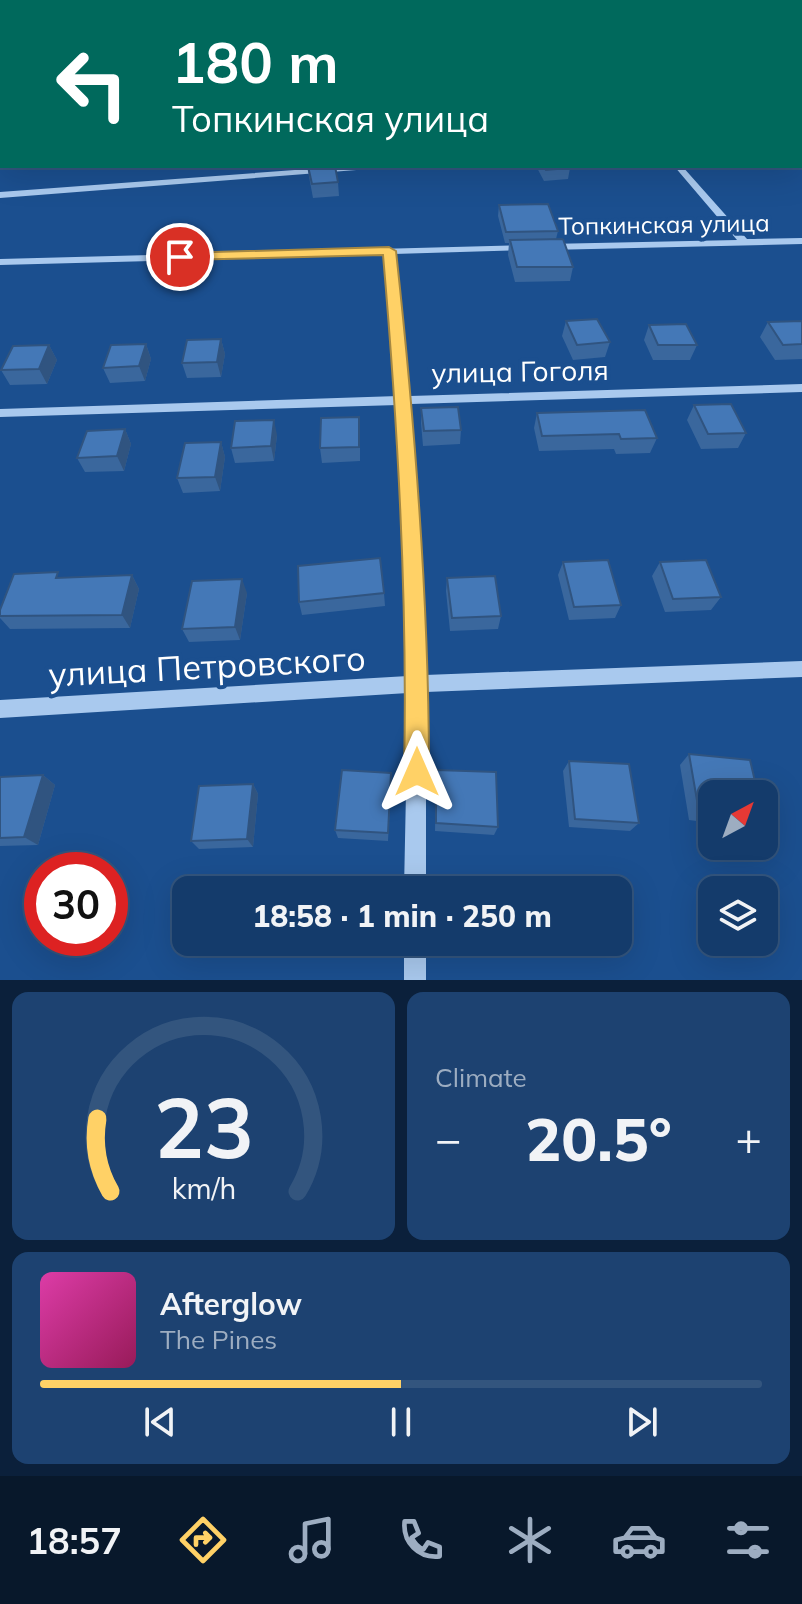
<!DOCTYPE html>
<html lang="en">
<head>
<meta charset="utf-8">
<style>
	:root { --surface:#143b6b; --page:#1d4271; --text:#f1f3f6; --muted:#9dadc1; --line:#33557e; --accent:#ffd166 }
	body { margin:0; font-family:Mulish,sans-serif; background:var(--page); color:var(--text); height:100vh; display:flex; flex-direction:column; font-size:30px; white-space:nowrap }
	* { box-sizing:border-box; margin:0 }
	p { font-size:26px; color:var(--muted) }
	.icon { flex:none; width:44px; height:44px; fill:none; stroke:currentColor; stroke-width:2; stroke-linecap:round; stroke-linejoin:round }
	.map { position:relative; height:980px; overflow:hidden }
	.panel { display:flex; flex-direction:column; gap:12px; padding:12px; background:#0b203b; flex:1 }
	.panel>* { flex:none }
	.hud { position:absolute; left:0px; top:0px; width:802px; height:168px; box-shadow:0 8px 32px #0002,0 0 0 2px var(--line); background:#00695c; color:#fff; overflow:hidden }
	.needle { width:52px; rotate:41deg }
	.controls { position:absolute; left:698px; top:780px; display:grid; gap:16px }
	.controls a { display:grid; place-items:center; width:80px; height:80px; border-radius:16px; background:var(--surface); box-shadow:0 8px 32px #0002,0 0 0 2px var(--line); font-size:40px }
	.speed { position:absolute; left:24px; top:852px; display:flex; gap:16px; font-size:40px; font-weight:700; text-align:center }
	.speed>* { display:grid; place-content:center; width:104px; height:104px; border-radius:50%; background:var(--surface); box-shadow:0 8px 32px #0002,0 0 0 2px var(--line); line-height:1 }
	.speed .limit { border:12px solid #d22; background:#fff; color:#111 }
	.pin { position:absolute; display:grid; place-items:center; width:68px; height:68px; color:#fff; margin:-34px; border:4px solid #fff; border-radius:50%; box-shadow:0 2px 8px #0007 }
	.me { position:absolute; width:88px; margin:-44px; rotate:0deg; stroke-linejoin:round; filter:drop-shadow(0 0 6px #0008) }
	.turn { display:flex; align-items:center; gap:28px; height:168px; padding:0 40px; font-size:36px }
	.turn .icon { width:104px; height:104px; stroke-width:2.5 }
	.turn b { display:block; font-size:56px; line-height:68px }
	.big { font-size:60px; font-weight:800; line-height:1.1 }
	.panel .card { flex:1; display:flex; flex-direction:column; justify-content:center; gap:12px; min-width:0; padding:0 28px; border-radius:16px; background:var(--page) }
	.panel .dial { align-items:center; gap:0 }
	.dial svg { height:208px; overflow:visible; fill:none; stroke:var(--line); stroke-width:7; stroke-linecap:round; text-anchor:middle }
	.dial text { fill:var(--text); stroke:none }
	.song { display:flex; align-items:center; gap:24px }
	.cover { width:96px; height:96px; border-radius:12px; background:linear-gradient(135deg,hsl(320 70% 55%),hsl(330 70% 35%)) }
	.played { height:8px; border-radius:4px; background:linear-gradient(90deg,var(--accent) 50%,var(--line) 50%) }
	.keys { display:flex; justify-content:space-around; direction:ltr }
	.heat { display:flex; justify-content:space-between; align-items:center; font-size:44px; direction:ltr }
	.panel .tiles { flex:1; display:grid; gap:12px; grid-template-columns:1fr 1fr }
	.card:last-child { grid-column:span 2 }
	.trip { position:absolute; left:172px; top:876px; width:460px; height:80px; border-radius:16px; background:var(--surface); box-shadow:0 8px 32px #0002,0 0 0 2px var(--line); font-weight:800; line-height:80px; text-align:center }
	.dock { display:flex; height:128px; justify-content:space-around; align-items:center; background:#08182b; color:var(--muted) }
	.dock .icon { width:56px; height:56px }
	.dock .active { color:var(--accent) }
	.dock b { font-size:36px; color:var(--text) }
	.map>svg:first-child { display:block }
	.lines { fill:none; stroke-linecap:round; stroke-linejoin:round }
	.minor { fill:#a9c9ee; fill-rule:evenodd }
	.wall { fill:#3a679d }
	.shaded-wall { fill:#305480 }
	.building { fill:#4478b7; stroke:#305480; stroke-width:2 }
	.route { fill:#ffd166; stroke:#a68842; stroke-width:2 }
	.labels { text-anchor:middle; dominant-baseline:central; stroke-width:8; stroke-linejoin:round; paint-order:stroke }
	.far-street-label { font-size:24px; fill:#fff; stroke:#1b4f8f }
	.street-label { font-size:28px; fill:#fff; stroke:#1b4f8f }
	.near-street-label { font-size:34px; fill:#fff; stroke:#1b4f8f }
</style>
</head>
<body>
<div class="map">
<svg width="802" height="980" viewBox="0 0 802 980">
	<rect width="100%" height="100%" fill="#1b4f8f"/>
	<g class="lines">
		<!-- minor -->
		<path class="minor" d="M 36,0 L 43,0 L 34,2 Z
			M 139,0 L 199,0 L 136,2 Z
			M 2,30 L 2,35 L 0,36 L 0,31 Z
			M 0,49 L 2,49 L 2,53 L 0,53 Z
			M 0,114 L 2,114 L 2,118 L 0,118 Z
			M 349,166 L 386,166 L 382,168 L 0,198 L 0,192 Z
			M 674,166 L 682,166 L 747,239 L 802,238 L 802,244 L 548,250 L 543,247 L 548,244 L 737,240 Z
			M 527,245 L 530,246 L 530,250 L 394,254 L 410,396 L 802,384 L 802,392 L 411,404 L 425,675 L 802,661 L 802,677 L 426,692 L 426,890 L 404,890 L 408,693 L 0,718 L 0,700 L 408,676 L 398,405 L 0,417 L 0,409 L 398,396 L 384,255 L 0,265 L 0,259 Z
			M 404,942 L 426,942 L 426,980 L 404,980 Z"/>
	</g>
	<!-- wall -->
	<path class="wall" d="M 638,0 L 802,0 L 802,14 L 800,14 L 800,16 L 802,16 L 802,65 L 801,65 L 801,67 L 802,67 L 802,84 L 800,84 L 800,2 L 640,2 Z
		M 182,166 L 208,166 L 208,168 L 183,170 Z
		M 307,166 L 335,166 L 338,182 L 339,196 L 313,198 Z
		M 536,166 L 569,166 L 570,168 L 568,179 L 544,181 Z
		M 499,205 L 558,231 L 556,239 L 573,267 L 570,281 L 515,282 L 508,255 L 509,243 L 505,243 L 498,216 Z
		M 566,321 L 610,342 L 605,357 L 573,360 L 562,336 Z
		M 802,321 L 802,359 L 775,360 L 760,337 L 768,322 Z
		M 649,325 L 697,345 L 690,360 L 653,360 L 644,340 Z
		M 221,339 L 225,354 L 221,377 L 187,378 L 182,363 Z
		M 146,344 L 151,359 L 145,381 L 110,383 L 103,368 Z
		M 49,345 L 57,360 L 47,384 L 10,385 L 1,370 Z
		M 694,405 L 746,433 L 738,448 L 701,449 L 687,420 Z
		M 421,408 L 461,430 L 460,444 L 423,446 L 421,423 Z
		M 537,413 L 657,438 L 650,453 L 616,454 L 614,449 L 539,451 L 534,428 Z
		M 125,429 L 131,444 L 124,471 L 85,472 L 77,458 Z
		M 360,432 L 360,461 L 322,463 L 320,448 Z
		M 277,435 L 274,461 L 235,463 L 231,448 Z
		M 221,442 L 225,457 L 220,491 L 183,493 L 177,478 Z
		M 563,562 L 621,605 L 615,618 L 569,620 L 558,575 Z
		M 660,562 L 721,597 L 711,610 L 665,612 L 652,576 Z
		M 132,575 L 139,589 L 130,628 L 10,629 L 0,618 L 0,610 L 62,578 Z
		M 447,578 L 501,616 L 498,629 L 450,631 L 446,591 Z
		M 247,593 L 240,640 L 189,642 L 182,629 Z
		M 384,593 L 385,606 L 302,615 L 299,602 Z
		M 689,754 L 712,794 L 712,823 L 689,820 L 680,765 Z
		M 569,761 L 639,823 L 630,831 L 569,827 L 563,771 Z
		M 436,770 L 498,827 L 494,835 L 435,831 Z
		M 43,775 L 55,785 L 38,845 L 0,846 L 0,777 Z
		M 391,783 L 388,841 L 338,838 L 335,830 Z
		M 253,784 L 258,794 L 253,847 L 199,849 L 191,841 Z"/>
	<!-- shaded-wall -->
	<path class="shaded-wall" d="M 221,339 L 225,354 L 221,377 L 217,362 Z
		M 146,344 L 151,359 L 145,381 L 139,366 Z
		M 49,345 L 57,360 L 47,384 L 39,369 Z
		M 274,420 L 277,435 L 274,461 L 271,446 Z
		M 125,429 L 131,444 L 124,471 L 117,456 Z
		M 221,442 L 225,457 L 220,491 L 215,477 Z
		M 132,575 L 139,589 L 130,628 L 122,615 Z
		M 242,579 L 247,593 L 240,640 L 235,627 Z
		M 43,775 L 55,785 L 38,845 L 24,837 Z
		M 253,784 L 258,794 L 253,847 L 247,839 Z"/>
	<!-- building -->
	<path class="building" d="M 51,0 L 175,0 L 175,2 L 50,2 Z
		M 228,0 L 260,0 L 260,2 L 228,2 Z
		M 308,0 L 593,0 L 595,2 L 309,2 Z
		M 646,0 L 802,0 L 802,8 L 800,8 L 800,16 L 802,16 L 802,58 L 800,58 L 802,77 L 800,77 L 800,2 L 648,2 Z
		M 0,74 L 2,74 L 2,97 L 0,97 Z
		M 800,117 L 802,117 L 802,126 L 801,126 L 802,154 L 800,154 Z
		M 308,166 L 335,166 L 338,182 L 312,184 Z
		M 544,166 L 569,166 L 570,168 L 546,170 Z
		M 548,204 L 558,231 L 506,232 L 499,205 Z
		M 563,239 L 573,267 L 517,267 L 510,240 Z
		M 597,319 L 610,342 L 577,345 L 566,321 Z
		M 802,321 L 802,344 L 783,345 L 768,322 Z
		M 686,324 L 697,345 L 658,345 L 649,325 Z
		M 221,339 L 217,362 L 182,363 L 187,340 Z
		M 146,344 L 139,366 L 103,368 L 111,345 Z
		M 49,345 L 39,369 L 1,370 L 13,346 Z
		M 731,404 L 746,433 L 708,434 L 694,405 Z
		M 458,407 L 461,430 L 424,431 L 421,408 Z
		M 645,410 L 657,438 L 621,439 L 619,434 L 542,436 L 537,413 Z
		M 359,417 L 359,447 L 320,448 L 321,418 Z
		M 274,420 L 271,446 L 231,448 L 235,421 Z
		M 125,429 L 117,456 L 77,458 L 87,431 Z
		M 221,442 L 215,477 L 177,478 L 185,443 Z
		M 380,558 L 384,593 L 299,602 L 298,566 Z
		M 608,560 L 621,605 L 574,607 L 563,562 Z
		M 706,560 L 721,597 L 673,599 L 660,562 Z
		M 58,572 L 56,578 L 132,575 L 122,615 L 0,616 L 0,610 L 14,574 Z
		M 495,576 L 501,616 L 452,618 L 447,578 Z
		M 242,579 L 235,627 L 182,629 L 192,581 Z
		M 689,754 L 750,760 L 758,794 L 712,794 L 712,813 L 699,812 Z
		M 569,761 L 629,764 L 639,823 L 575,819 Z
		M 342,770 L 391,773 L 388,833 L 335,830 Z
		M 436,770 L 496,772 L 498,827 L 436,823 Z
		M 43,775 L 24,837 L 0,838 L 0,777 Z
		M 253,784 L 247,839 L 191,841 L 199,786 Z"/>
	<!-- route -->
	<path class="route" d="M 389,247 L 396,251 C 415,424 429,598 429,772 L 425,781 L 417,785 L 408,781 L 404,772 C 408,600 398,427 383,255 L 180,260 L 173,257 L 180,253 Z"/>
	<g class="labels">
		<!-- far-street labels -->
		<g class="far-street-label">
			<text transform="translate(664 224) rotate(-1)">Топкинская улица</text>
		</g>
		<!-- street labels -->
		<g class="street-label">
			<text transform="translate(520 371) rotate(-1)">улица Гоголя</text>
		</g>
		<!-- near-street labels -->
		<g class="near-street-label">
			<text transform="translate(207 666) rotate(-3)">улица Петровского</text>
		</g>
	</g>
</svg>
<div class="controls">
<a><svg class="needle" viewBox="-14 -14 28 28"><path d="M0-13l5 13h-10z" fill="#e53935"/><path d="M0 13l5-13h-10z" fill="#9dadc1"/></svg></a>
<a><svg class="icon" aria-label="layers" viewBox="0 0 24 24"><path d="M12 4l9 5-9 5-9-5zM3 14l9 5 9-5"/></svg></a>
</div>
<div class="speed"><div class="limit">30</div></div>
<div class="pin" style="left:180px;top:257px;background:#d93025"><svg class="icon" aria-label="arrive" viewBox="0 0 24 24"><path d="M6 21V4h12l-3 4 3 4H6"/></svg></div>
<svg class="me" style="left:417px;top:772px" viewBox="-20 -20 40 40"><path d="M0-17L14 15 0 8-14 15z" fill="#ffd166" stroke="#fff" stroke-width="4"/></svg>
<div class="trip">18:58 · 1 min · 250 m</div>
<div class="hud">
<div class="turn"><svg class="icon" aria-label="left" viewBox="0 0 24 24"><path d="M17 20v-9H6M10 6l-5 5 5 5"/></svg><div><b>180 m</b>Топкинская улица</div></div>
</div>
</div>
<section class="panel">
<div class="tiles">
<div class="card dial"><svg viewBox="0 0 100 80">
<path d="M14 69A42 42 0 1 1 86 69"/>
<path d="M14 69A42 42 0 0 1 9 41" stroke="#ffd166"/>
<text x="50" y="56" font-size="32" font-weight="700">23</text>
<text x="50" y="72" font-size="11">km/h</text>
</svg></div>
<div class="card"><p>Climate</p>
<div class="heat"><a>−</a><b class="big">20.5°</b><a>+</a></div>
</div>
<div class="card">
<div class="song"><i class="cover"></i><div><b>Afterglow</b><p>The Pines</p></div></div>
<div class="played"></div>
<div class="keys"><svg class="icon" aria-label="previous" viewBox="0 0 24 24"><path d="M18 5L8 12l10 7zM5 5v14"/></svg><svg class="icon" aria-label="pause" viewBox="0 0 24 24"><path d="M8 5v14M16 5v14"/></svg><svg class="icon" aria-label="next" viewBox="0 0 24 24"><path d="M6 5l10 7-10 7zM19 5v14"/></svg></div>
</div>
</div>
</section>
<nav class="dock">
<b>18:57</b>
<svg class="icon active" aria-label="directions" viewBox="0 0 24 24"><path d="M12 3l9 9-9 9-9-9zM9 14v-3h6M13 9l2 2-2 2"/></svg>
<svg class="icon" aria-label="music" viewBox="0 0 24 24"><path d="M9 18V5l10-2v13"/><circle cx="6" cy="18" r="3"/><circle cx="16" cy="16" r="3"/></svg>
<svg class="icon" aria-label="phone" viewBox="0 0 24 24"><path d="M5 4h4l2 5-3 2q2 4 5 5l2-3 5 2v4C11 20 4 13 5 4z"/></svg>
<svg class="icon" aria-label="climate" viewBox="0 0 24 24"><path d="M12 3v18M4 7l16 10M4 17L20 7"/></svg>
<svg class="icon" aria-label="car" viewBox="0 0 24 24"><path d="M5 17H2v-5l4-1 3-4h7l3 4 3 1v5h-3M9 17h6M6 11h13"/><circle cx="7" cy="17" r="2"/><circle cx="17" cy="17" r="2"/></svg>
<svg class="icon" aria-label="filters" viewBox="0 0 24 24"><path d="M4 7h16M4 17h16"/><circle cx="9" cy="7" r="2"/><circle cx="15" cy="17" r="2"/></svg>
</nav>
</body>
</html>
